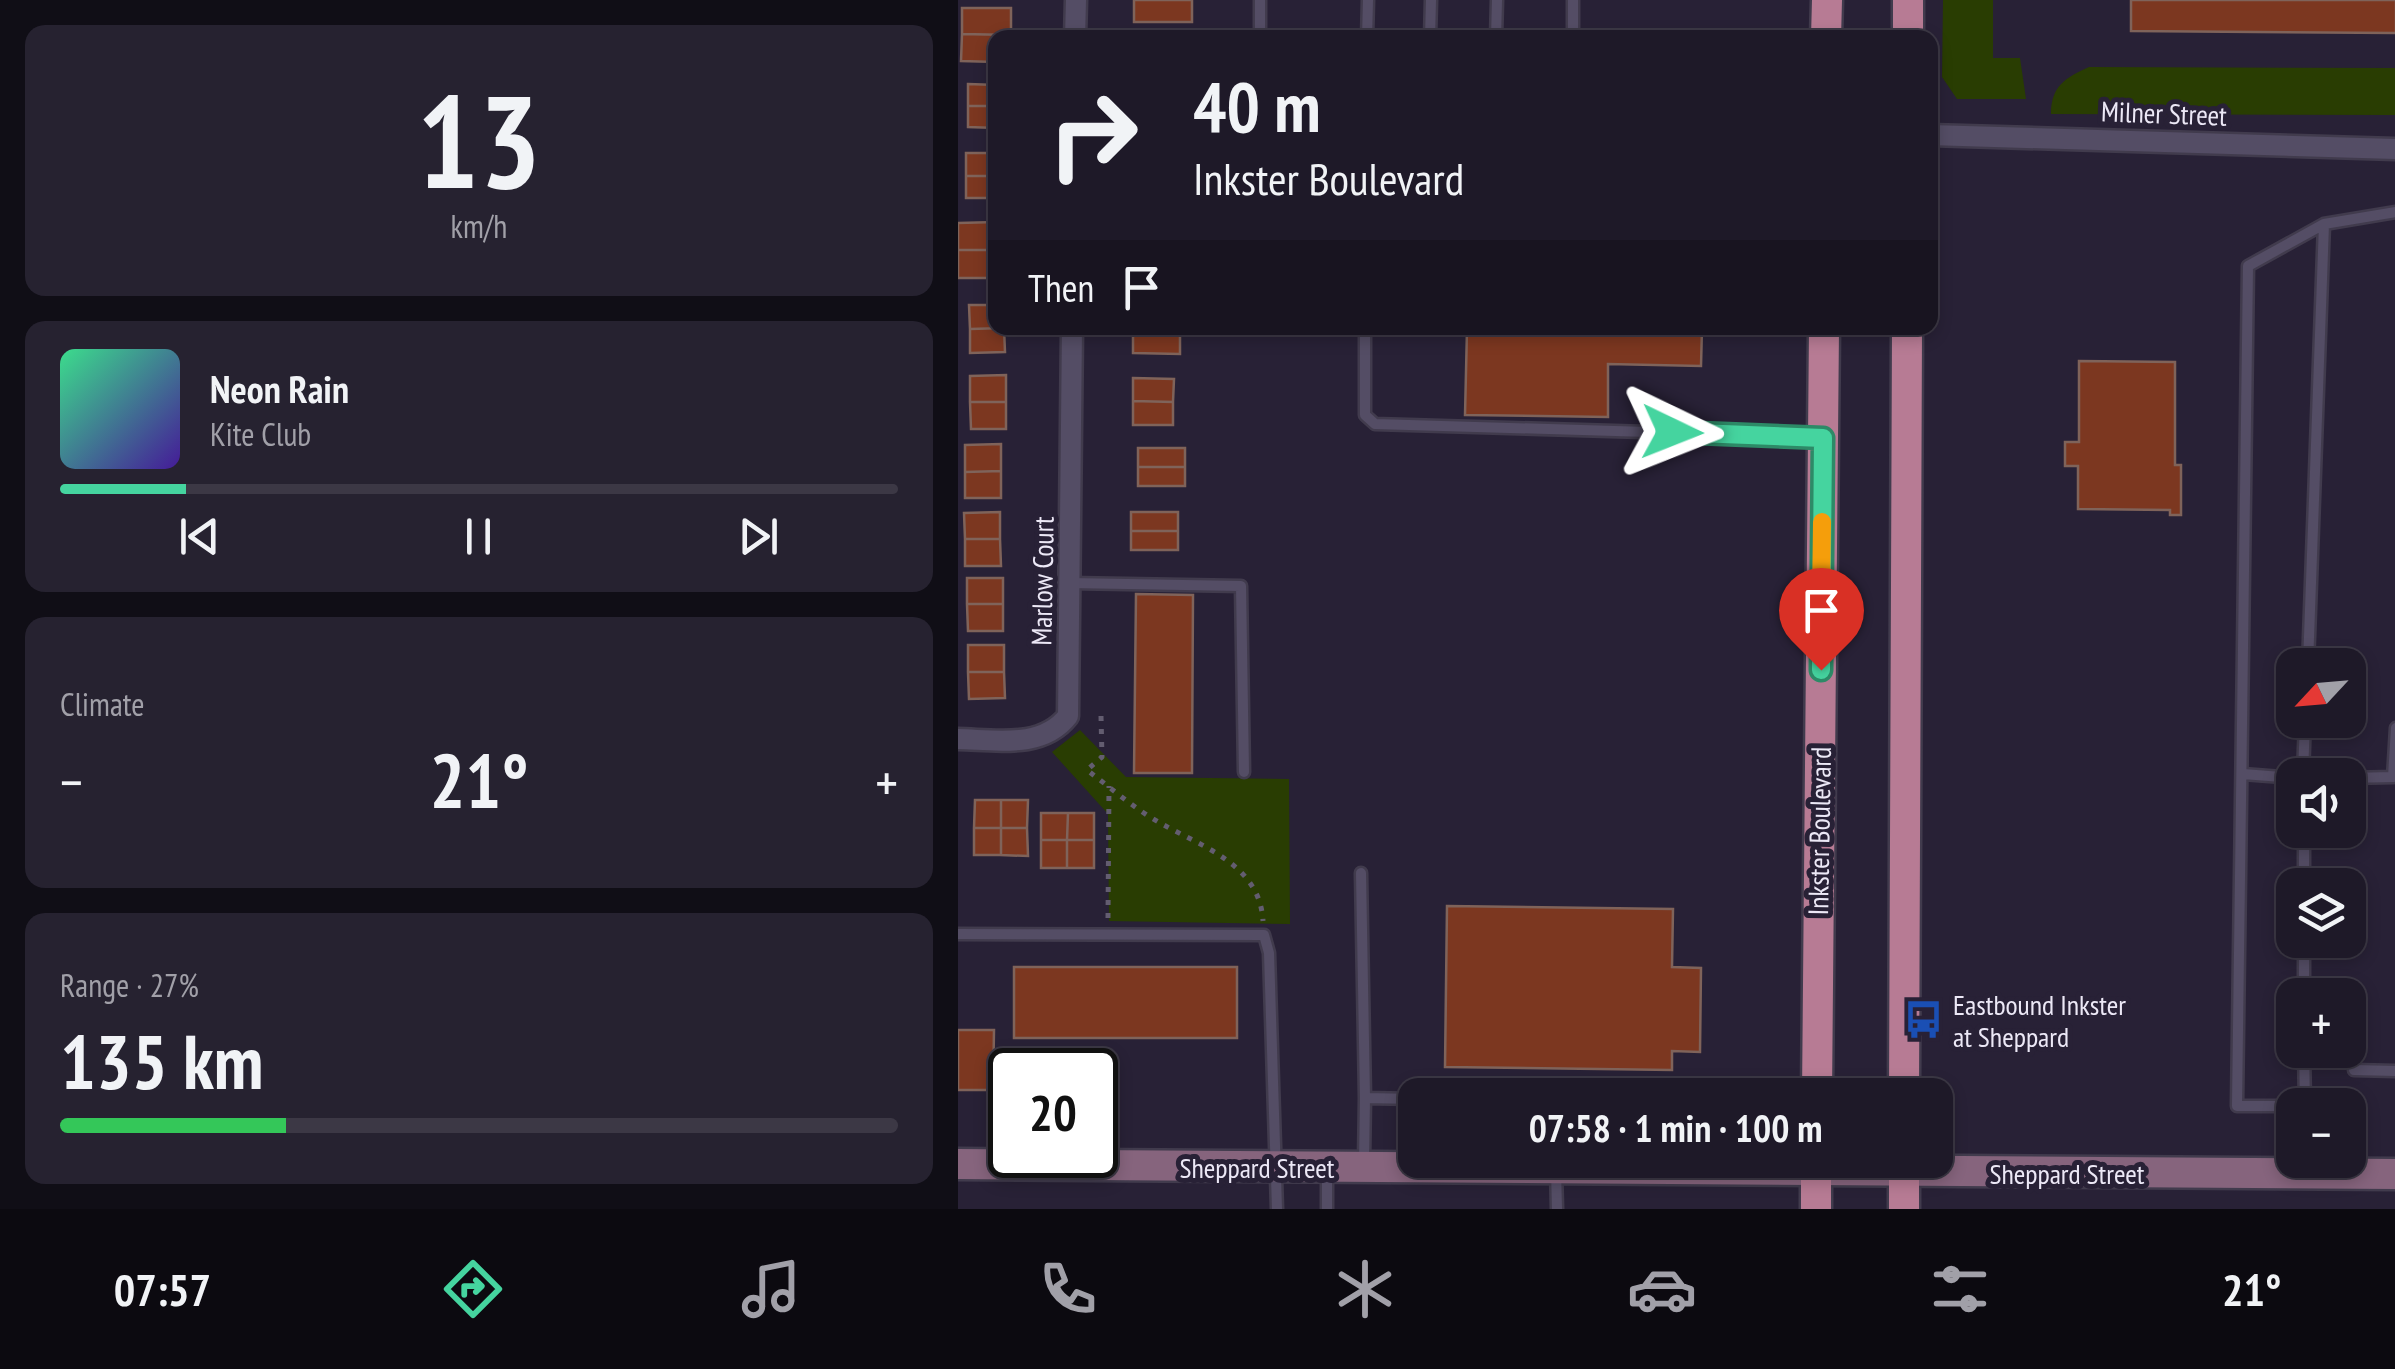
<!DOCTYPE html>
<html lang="en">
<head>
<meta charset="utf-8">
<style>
	:root { --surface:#1e1928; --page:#262230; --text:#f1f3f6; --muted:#a1a0a8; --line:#3c3845; --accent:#45d49f }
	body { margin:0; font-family:"PT Sans Narrow",sans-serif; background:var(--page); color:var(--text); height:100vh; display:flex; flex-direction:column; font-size:38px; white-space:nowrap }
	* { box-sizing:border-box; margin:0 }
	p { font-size:32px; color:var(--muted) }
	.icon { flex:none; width:55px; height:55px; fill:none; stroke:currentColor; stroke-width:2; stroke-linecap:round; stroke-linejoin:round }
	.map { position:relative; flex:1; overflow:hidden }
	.details { display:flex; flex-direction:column; gap:25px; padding:25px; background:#100e16; width:958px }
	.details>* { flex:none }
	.top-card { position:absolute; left:30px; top:30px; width:950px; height:305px; border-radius:20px; box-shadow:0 5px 15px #0003,0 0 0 2px var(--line); background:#1e1928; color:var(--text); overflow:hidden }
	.needle { width:65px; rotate:244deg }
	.tools { position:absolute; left:1318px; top:648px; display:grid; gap:20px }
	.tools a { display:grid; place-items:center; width:90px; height:90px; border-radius:20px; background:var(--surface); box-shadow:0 5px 15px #0003,0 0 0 2px var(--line); font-size:50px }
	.speed { position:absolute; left:30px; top:1048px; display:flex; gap:20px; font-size:50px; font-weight:700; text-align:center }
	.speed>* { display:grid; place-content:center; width:130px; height:130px; border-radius:50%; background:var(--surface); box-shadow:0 5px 15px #0003,0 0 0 2px var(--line); line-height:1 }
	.speed .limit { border:5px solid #111; border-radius:15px; background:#fff; color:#111 }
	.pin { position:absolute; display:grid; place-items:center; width:85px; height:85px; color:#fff; margin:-102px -42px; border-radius:50% 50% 50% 0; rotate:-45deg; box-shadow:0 0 10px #0007 }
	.pin .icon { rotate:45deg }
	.me { position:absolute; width:110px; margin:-55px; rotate:92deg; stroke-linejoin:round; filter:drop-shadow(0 0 8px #0008) }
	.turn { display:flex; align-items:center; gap:35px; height:210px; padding:0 40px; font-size:45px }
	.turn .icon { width:130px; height:130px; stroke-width:2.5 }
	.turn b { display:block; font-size:70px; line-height:85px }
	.then { display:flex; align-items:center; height:95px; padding:0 40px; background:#0003; gap:20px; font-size:38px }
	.big { font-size:75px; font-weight:600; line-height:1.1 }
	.details .widget { flex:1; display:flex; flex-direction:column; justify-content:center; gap:15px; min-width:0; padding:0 35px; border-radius:20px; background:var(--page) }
	.details .dial { align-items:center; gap:0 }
	.dial b { font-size:130px; line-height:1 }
	.song { display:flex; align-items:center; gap:30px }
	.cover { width:120px; height:120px; border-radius:15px; background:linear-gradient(135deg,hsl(150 70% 55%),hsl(260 70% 35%)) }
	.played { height:10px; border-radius:5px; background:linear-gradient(90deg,var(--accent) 15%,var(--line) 15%) }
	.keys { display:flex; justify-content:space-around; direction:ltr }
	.heat { display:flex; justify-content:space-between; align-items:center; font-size:55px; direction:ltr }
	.charge { height:15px; border-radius:8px; background:linear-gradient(90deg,#34c759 27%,var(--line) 0) }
	.trip { position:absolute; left:440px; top:1078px; width:555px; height:100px; border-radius:20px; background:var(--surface); box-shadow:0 5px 15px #0003,0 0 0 2px var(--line); font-weight:600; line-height:100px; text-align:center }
	.menu { display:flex; height:160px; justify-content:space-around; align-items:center; background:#0c0a10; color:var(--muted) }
	.menu .icon { width:70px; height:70px }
	.menu .selected { color:var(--accent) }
	.menu b { font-size:45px; color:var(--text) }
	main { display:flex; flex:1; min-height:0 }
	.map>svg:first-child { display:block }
	.green { fill:#293d02 }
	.building { fill:#7c3720; stroke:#7f635a; stroke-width:2.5 }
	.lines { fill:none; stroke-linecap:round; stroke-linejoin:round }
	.lane-casing { stroke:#413b4d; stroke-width:15 }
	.street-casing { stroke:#413b4d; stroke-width:25 }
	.secondary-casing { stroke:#413b4d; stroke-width:35 }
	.primary-casing { stroke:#413b4d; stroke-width:35 }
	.path { stroke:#635d70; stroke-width:5; stroke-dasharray:5 8; stroke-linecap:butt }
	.lane { stroke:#544d65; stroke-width:10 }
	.street { stroke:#544d65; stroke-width:20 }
	.secondary { stroke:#86647d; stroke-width:30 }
	.primary { stroke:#b77b94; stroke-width:30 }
	.route-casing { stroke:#2d8a67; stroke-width:25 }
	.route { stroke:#45d49f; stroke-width:18 }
	.slow { stroke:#f59e0b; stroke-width:18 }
	.labels { text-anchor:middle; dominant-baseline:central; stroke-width:10; stroke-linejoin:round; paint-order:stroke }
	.street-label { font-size:28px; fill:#ece8f6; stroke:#282136 }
	.poi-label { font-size:28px; fill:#ece8f6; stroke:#282136; text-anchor:start }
</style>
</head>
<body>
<main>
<section class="details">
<div class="widget dial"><b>13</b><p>km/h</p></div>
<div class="widget">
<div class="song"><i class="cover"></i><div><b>Neon Rain</b><p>Kite Club</p></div></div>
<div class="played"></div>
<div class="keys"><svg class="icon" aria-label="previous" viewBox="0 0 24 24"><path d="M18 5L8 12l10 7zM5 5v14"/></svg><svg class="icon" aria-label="pause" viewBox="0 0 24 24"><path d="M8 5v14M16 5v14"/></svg><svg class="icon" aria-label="next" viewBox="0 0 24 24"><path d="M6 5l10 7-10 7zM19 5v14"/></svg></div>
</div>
<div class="widget"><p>Climate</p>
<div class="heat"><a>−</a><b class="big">21°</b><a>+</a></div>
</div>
<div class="widget"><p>Range · 27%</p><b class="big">135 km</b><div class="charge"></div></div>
</section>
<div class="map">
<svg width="1438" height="1209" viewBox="0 0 1438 1209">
	<rect width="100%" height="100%" fill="#282136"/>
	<!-- green -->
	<path class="green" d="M 985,0 L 1035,0 L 1035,58 L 1062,58 L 1068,99 L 999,99 L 984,77 Z
		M 1131,67 L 1437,68 L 1437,115 L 1093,114 C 1093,86 1107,78 1131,67 Z
		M 122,730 L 168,777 L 331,779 L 332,924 L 151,921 L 150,814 L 94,752 Z"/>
	<!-- building -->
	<path class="building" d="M 176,0 L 234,0 L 234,22 L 176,22 Z
		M 1173,0 L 1438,0 L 1438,33 L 1173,31 Z
		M 4,8 L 53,8 L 53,35 L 4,34 Z
		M 4,34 L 53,35 L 53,38 L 38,38 L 38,62 L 3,61 Z
		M 10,84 L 38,85 L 38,106 L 10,106 Z
		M 10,106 L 38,106 L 38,128 L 10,127 Z
		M 8,153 L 38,153 L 38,176 L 8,176 Z
		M 8,176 L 38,176 L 38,198 L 8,198 Z
		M 38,222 L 38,250 L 0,250 L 0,223 Z
		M 0,250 L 38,250 L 38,278 L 0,278 Z
		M 11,305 L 38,305 L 38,328 L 46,328 L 12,329 Z
		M 46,328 L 47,352 L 12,353 L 12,329 Z
		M 175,328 L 222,328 L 222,335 L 175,335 Z
		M 432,328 L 744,328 L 743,366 L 650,364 L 650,417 L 507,415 L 509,329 Z
		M 175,335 L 222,335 L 222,354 L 175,353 Z
		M 1121,361 L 1217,362 L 1217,465 L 1223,465 L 1223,515 L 1212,515 L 1212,510 L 1120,509 L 1120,466 L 1107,466 L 1107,442 L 1121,442 Z
		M 48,375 L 48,402 L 12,402 L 12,376 Z
		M 175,378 L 216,379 L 215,402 L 175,401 Z
		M 175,401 L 215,402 L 215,425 L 175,425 Z
		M 12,402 L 48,402 L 48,429 L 13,429 Z
		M 43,444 L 43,471 L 7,472 L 7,445 Z
		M 180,448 L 227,448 L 227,467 L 180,467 Z
		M 180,467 L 227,467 L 227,486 L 180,486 Z
		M 43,471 L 43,498 L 7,498 L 7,472 Z
		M 42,512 L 42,539 L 7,539 L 6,513 Z
		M 173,512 L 220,512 L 220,531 L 173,531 Z
		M 173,531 L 220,531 L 220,550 L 173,550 Z
		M 7,539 L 42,539 L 43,566 L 7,566 Z
		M 9,578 L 45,578 L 45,604 L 9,604 Z
		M 178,594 L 235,595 L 234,773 L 176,773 Z
		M 9,604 L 45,604 L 45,631 L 10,631 Z
		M 10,645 L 46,645 L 46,672 L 10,672 Z
		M 10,672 L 46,672 L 47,698 L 11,699 Z
		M 17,800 L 43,800 L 43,828 L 16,828 Z
		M 43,800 L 70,800 L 69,828 L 43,828 Z
		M 83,813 L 110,813 L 109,840 L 83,840 Z
		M 110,813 L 136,813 L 136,840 L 109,840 Z
		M 16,828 L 43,828 L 43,855 L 16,855 Z
		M 43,828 L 69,828 L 70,856 L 43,855 Z
		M 83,840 L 109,840 L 109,868 L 83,868 Z
		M 109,840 L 136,840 L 136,868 L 109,868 Z
		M 489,906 L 715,909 L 714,967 L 743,968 L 742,1052 L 714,1051 L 714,1070 L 487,1067 Z
		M 56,967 L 279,967 L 279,1038 L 56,1038 Z
		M 0,1030 L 36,1030 L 35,1090 L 0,1090 Z"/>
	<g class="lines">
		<defs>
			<path id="lane" d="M 302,28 L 302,0
				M 409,38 L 410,0
				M 472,38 L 473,0
				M 538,38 L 539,0
				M 615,38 L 615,0
				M 407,328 L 407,415 L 417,424 L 860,437
				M 112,583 L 283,586 L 286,772
				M 1350,665 L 1366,224
				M 1285,774 L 1335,778
				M 1345,775 L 1347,720
				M 1390,778 L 1435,777 L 1438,728
				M 1346,830 L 1346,885
				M 403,873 L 407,1098
				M 0,934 L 306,935 L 311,953 L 319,1209
				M 1346,940 L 1346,995
				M 1346,1050 L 1347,1105
				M 1396,1070 L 1438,1071
				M 1335,1106 L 1279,1106 L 1290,266 L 1366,224 L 1438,212
				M 406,1161 L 407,1098 L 458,1099
				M 598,1170 L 599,1209
				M 369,1209 L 369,1168"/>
			<path id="street" d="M 117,38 L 118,0
				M 972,135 L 1438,149
				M 0,739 C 39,740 84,749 110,716 L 114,328"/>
			<path id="secondary" d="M 0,1164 L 1438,1174"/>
			<path id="primary" d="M 868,38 L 869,0
				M 950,38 L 950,0
				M 859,1095 L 866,328
				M 946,1095 L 949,328
				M 858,1209 L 858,1160
				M 946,1209 L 946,1160"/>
		</defs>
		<!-- lane casing -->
		<use href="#lane" class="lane-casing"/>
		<!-- street casing -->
		<use href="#street" class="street-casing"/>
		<!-- secondary casing -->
		<use href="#secondary" class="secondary-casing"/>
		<!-- primary casing -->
		<use href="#primary" class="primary-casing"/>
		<!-- path -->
		<path class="path" d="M 972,80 L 977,80
			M 143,716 L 144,757 L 129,770 C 153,788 178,810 204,824 C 245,847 302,865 305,921
			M 150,918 L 151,786"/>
		<!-- lane -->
		<use href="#lane" class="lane"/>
		<!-- street -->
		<use href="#street" class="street"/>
		<!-- secondary -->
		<use href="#secondary" class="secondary"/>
		<!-- primary -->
		<use href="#primary" class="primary"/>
	</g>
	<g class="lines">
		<defs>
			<path id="route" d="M 714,432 L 865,438 L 863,670"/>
		</defs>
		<!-- route casing -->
		<use href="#route" class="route-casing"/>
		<!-- route -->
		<use href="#route" class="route"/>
		<!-- slow -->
		<path class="slow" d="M 863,598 L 864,522"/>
	</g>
	<!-- icons -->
	<defs>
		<symbol id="bus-bare" viewBox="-9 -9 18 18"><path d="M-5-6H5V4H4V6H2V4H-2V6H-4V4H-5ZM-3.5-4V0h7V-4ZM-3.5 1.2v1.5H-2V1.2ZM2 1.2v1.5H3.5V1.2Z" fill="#1a4fb4" stroke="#282136" stroke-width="2.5" paint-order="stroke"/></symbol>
	</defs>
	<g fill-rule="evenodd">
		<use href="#bus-bare" x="938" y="992" width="55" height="55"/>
	</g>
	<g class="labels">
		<!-- street labels -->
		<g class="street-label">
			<text transform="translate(1206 113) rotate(2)">Milner Street</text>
			<text transform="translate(84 581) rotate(-89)">Marlow Court</text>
			<text transform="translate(861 831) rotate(-89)">Inkster Boulevard</text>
			<text x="299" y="1167">Sheppard Street</text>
			<text x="1109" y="1173">Sheppard Street</text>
		</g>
		<!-- poi labels -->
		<g class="poi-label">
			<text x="995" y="1004">Eastbound Inkster<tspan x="995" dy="32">at Sheppard</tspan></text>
		</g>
	</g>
</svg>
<div class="tools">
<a><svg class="needle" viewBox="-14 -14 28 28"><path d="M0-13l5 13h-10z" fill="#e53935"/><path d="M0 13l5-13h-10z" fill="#a1a0a8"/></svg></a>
<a><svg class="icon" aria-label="sound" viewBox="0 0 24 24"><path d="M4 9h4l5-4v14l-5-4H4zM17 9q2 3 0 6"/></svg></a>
<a><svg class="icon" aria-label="layers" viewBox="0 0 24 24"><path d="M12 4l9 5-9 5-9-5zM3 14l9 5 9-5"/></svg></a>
<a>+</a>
<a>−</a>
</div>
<div class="speed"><div class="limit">20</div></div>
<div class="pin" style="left:863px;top:670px;background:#d93025"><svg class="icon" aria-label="arrive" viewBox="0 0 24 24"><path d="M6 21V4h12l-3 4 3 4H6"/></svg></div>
<svg class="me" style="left:714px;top:432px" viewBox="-20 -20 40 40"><path d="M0-17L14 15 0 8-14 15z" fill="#45d49f" stroke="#fff" stroke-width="4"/></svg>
<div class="trip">07:58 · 1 min · 100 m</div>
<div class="top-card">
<div class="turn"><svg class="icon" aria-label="right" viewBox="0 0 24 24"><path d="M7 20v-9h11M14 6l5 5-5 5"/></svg><div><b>40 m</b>Inkster Boulevard</div></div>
<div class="then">Then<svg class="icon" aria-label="arrive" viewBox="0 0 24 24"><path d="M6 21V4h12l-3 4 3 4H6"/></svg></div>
</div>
</div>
</main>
<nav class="menu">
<b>07:57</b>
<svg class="icon selected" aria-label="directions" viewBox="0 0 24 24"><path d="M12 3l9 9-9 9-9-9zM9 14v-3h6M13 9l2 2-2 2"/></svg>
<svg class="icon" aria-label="music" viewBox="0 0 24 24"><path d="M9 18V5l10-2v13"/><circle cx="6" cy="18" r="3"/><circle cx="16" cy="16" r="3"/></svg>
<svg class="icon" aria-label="phone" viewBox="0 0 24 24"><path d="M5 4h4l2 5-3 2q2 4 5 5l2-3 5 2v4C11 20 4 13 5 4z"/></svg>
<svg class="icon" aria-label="climate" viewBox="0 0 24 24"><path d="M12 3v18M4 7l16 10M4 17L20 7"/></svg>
<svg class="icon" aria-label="car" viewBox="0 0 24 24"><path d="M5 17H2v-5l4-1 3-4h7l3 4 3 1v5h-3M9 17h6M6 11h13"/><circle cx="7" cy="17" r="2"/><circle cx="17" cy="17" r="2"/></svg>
<svg class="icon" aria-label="filters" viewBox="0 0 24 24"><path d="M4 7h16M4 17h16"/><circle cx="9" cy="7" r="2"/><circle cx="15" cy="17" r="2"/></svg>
<b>21°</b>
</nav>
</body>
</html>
